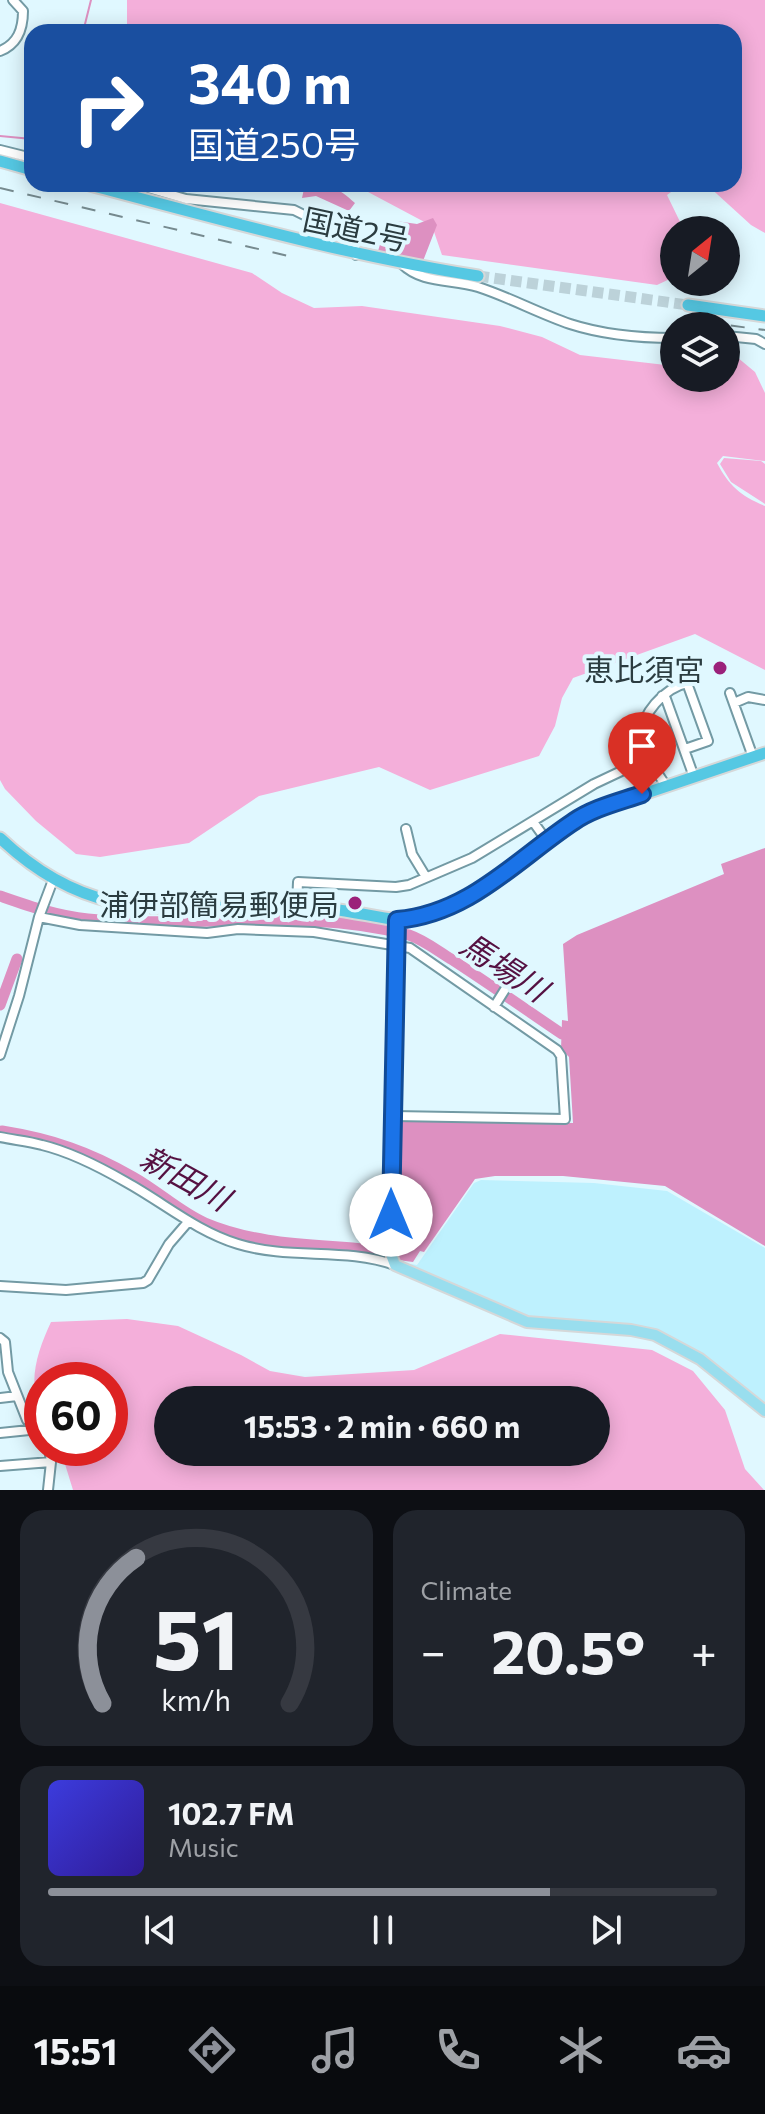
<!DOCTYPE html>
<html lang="en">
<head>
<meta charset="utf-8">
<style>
	:root { --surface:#171b24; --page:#20242c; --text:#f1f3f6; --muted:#9ea1a6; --line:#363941; --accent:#8c9099 }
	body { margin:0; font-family:Commissioner,"Noto Sans JP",sans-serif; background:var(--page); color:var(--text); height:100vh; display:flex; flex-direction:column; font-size:30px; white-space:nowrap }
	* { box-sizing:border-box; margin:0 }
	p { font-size:26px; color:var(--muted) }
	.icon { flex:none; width:44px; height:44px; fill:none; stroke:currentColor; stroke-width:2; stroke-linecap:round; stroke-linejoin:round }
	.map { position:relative; height:1490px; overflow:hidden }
	.drawer { display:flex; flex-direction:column; gap:20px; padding:20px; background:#0d0f14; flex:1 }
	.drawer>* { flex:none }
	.guide { position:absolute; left:24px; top:24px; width:718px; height:168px; border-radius:24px; box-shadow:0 4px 20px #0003; background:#1a4fa0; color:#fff; overflow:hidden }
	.needle { width:52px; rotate:30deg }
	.controls { position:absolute; left:660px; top:216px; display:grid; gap:16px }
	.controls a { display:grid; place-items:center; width:80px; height:80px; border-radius:50%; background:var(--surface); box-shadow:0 4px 20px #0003; font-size:40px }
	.speed { position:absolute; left:24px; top:1362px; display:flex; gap:16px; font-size:40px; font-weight:700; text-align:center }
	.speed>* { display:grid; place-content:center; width:104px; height:104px; border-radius:50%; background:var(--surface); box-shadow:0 4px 20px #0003; line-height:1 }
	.speed .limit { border:12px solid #d22; background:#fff; color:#111 }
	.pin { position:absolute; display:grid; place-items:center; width:68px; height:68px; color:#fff; margin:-82px -34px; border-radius:50% 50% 50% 0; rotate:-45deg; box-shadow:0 0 8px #0007 }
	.pin .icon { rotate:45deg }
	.me { position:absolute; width:88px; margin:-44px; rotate:0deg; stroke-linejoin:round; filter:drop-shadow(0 0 6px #0008) }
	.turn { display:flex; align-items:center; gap:28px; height:168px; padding:0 32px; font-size:36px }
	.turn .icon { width:104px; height:104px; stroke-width:2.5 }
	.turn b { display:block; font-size:56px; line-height:68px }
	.big { font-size:60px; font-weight:700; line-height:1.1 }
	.drawer .widget { flex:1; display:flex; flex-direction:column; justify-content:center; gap:12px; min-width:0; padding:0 28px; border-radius:24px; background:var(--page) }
	.drawer .dial { align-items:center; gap:0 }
	.dial svg { height:208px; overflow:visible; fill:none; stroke:var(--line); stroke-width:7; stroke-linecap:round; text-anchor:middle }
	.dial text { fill:var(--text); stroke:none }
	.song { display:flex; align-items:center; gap:24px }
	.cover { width:96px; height:96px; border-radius:12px; background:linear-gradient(135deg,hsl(240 70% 55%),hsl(250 70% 35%)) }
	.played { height:8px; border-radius:4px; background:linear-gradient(90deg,var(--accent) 75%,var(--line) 75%) }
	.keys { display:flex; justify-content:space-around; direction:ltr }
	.heat { display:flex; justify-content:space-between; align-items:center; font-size:44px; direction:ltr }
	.drawer .tiles { flex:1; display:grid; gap:20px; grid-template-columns:1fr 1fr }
	.widget:last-child { grid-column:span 2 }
	.trip { position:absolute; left:154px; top:1386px; width:456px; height:80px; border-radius:40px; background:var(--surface); box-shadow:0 4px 20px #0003; font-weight:700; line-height:80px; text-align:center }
	.tabs { display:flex; height:128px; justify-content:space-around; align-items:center; background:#090b0e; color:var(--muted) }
	.tabs .icon { width:56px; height:56px }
	.tabs .current { color:var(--accent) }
	.tabs b { font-size:36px; color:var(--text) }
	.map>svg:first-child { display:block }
	.built { fill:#bef1fe }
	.green { fill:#f4afda; fill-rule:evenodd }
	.water { fill:#dd90c1 }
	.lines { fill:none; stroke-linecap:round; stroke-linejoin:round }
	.stream { stroke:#dd90c1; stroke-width:2 }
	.river { stroke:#dd90c1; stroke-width:11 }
	.highway-tunnel { stroke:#bcd2d9; stroke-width:11; stroke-dasharray:11 5.5; stroke-linecap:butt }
	.minor-casing { stroke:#739aa4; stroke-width:12 }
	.major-casing { stroke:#d5d8d9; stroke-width:14 }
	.highway-casing { stroke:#d5d8d9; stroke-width:15 }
	.minor { stroke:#fff; stroke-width:8 }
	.major { stroke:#99deee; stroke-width:10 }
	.highway { stroke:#55c8e3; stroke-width:11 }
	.rail { stroke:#768a8f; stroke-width:2; stroke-dasharray:14 14; stroke-linecap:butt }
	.route-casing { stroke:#114b97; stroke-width:20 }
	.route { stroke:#1a73e8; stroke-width:14 }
	.poi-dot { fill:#9b217a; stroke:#e0f8ff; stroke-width:3 }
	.labels { text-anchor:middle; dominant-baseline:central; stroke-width:8; stroke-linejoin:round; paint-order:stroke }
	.street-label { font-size:30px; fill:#2b3c40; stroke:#e0f8ff }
	.poi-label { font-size:30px; fill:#2b3c40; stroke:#e0f8ff; text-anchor:end }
	.water-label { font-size:32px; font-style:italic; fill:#551142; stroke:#e0f8ff }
</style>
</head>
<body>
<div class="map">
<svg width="765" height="1490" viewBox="0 0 765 1490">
	<rect width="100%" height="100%" fill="#e0f8ff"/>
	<!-- built -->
	<path class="built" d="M 481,1180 L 594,1183 L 667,1191 L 765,1248 L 765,1404 L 704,1357 L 657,1332 L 521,1317 L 399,1262 L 417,1265 L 474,1183 Z"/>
	<!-- green -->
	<path class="green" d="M 127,0 L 765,0 L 765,233 L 751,225 L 706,184 L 734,184 L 734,32 L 127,32 Z
		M 353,184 L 682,184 L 667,195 L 684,230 L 674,230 L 674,277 L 657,285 L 442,255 L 432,226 Z
		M 0,203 L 252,273 L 282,293 L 314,308 L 362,306 L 500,326 L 542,337 L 580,355 L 674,366 L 674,378 L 726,378 L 726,348 L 755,372 L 765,393 L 765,461 L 723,456 L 717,463 C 729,486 741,496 765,506 L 765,670 L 695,634 L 573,678 L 562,698 L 555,726 L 539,756 L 430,790 L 379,767 L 259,796 L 189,843 L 100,857 L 76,854 L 36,821 L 5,789 L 0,780 Z
		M 724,458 L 761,461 L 765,464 L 765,504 L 731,482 L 720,464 Z
		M 127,1319 L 178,1326 L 241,1355 L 270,1371 L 305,1377 L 414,1370 L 500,1334 L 652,1350 L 693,1371 L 725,1410 L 745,1469 L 764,1490 L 73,1490 L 60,1448 L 110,1448 L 110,1380 L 42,1380 L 42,1413 C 26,1383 38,1350 51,1322 ZM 596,1400 L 596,1452 L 168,1452 L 168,1400 Z"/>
	<!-- water -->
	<path class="water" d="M 305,184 C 330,184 337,187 355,203 L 349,211 L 316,196 L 302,198 Z
		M 433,218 L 437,225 L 423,261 L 381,254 L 378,251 L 382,238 L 396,221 L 417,224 Z
		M 765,848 L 765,1246 L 665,1186 L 563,1176 L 495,1176 L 475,1179 L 424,1252 L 420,1251 L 413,1262 L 398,1260 L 397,1118 L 573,1123 L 569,1057 L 561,1049 L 562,1020 L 568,1021 L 563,944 L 577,935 L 724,874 L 721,864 Z"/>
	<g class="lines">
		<!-- stream -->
		<path class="stream" d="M 83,32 L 91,0
			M 0,136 L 32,139"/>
		<!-- river -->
		<path class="river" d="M 0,896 C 29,906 57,916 88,919 C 195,929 303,907 409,935 C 424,940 438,951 451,959 C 488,983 525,1009 562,1034
			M 0,1005 L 17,959
			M 2,1131 C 52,1139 90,1152 133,1177 C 158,1191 180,1212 205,1223 C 266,1249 333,1243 397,1253"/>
		<!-- highway-tunnel -->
		<path class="highway-tunnel" d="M 478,276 L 688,305"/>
		<defs>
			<path id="minor" d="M 0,51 C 18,44 23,29 23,11 L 13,0
				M 0,150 L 32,158
				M 134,184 L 186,199 L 294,210 L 350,238 L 354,242 L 356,255
				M 402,264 C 422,284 452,279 478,287 C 509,297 538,313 570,324 C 604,335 639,338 674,338
				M 726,336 L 756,339 L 765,344
				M 730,693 L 753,757
				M 662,696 L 666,699 L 694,777
				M 734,703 L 748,697 L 765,700
				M 666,786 C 657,772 645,756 642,740 C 638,715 666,687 687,683 L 708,741 L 685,749
				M 534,823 L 547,841
				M 406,829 L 412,854 L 426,877
				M 297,906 L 298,882 L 396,887 L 409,885 L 472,858 L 594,784 L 649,758
				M 39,917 L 80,925 L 207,933 L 238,929 L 314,932 L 410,948 L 557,1050 L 561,1056 L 565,1119 L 394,1116
				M 494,1007 L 509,983
				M 0,1055 L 19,996 L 39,917 L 53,880
				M 0,1137 C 14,1140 28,1141 42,1145 C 71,1152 100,1167 126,1182 C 164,1203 196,1231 238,1244 C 290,1260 345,1247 395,1265
				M 0,1286 L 66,1290 L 143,1283 L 148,1280 L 169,1244 L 188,1222
				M 0,1338 L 5,1342 L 8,1372 L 27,1420 L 42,1432
				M 0,1398 L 17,1396
				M 0,1433 L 39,1429
				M 0,1466 L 51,1462
				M 48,1490 L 51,1462 L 49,1448"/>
			<path id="major" d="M 397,920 L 391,1187 L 392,1257 L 395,1265 L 527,1322 L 631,1330 L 655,1335 L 700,1359 L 765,1411"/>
			<path id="highway" d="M 0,161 L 32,170
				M 86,184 C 216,218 344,255 478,276
				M 688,305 L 765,316
				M 0,838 C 97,930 174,904 294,906 C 329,906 363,915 397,920 C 478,913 525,846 593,811 L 765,753"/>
		</defs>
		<!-- minor casing -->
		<use href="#minor" class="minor-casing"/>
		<!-- major casing -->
		<use href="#major" class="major-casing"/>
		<!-- highway casing -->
		<use href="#highway" class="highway-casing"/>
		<!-- minor -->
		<use href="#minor" class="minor"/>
		<!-- major -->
		<use href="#major" class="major"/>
		<!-- highway -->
		<use href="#highway" class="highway"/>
		<!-- rail -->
		<path class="rail" d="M 0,188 L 288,256
			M 703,322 L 765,330"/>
	</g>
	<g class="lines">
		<defs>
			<path id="route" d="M 391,1215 L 397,920 C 469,914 516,860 573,822 C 593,808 619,802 642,794"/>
		</defs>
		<!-- route casing -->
		<use href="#route" class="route-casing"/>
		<!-- route -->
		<use href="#route" class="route"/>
	</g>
	<!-- markers -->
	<g class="poi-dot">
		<circle cx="720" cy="668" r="8"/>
		<circle cx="355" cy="903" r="8"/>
	</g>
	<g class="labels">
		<!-- street labels -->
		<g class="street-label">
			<text transform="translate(356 228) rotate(12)">国道2号</text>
		</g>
		<!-- poi labels -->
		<g class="poi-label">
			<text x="704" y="668">恵比須宮</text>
			<text x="339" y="903">浦伊部簡易郵便局</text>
		</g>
		<!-- water labels -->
		<g class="water-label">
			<text transform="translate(505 966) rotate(33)">馬場川</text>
			<text transform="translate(186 1177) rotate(29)">新田川</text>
		</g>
	</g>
</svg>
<div class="controls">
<a><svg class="needle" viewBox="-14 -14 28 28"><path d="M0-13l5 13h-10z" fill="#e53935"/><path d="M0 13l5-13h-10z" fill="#9ea1a6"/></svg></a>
<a><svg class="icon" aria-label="layers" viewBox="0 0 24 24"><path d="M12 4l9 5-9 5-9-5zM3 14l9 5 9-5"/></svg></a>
</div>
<div class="speed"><div class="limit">60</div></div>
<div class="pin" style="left:642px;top:794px;background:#d93025"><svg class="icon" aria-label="arrive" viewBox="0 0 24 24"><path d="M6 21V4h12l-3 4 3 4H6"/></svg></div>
<svg class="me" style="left:391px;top:1215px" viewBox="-20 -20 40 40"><circle r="19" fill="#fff"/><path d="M0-13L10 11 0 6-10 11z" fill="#1a73e8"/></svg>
<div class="trip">15:53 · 2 min · 660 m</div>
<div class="guide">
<div class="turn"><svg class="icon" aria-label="right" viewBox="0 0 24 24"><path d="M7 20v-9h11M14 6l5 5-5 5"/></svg><div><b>340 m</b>国道250号</div></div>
</div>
</div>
<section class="drawer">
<div class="tiles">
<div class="widget dial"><svg viewBox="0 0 100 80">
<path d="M14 69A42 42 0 1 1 86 69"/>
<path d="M14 69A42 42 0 0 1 27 13" stroke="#8c9099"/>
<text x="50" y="56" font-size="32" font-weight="700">51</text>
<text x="50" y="72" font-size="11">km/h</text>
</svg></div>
<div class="widget"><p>Climate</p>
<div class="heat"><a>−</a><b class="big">20.5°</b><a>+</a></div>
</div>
<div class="widget">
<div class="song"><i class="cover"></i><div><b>102.7 FM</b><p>Music</p></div></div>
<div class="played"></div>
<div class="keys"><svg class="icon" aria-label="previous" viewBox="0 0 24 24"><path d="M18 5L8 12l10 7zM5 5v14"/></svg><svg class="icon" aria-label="pause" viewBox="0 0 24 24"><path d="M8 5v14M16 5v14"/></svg><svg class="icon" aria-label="next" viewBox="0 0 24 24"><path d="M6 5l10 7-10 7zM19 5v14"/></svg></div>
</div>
</div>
</section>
<nav class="tabs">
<b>15:51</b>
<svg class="icon current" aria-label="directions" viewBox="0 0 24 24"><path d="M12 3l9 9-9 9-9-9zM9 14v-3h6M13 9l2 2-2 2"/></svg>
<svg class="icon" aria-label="music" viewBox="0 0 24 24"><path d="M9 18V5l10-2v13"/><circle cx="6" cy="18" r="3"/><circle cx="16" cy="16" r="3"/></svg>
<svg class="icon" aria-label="phone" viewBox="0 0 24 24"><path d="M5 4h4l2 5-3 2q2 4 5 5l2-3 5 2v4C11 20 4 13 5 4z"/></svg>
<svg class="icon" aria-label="climate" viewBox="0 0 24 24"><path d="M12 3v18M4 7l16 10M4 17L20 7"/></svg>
<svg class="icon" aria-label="car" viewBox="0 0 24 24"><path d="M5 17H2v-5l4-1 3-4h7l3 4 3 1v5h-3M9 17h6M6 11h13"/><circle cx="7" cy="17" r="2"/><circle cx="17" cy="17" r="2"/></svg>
</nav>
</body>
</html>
